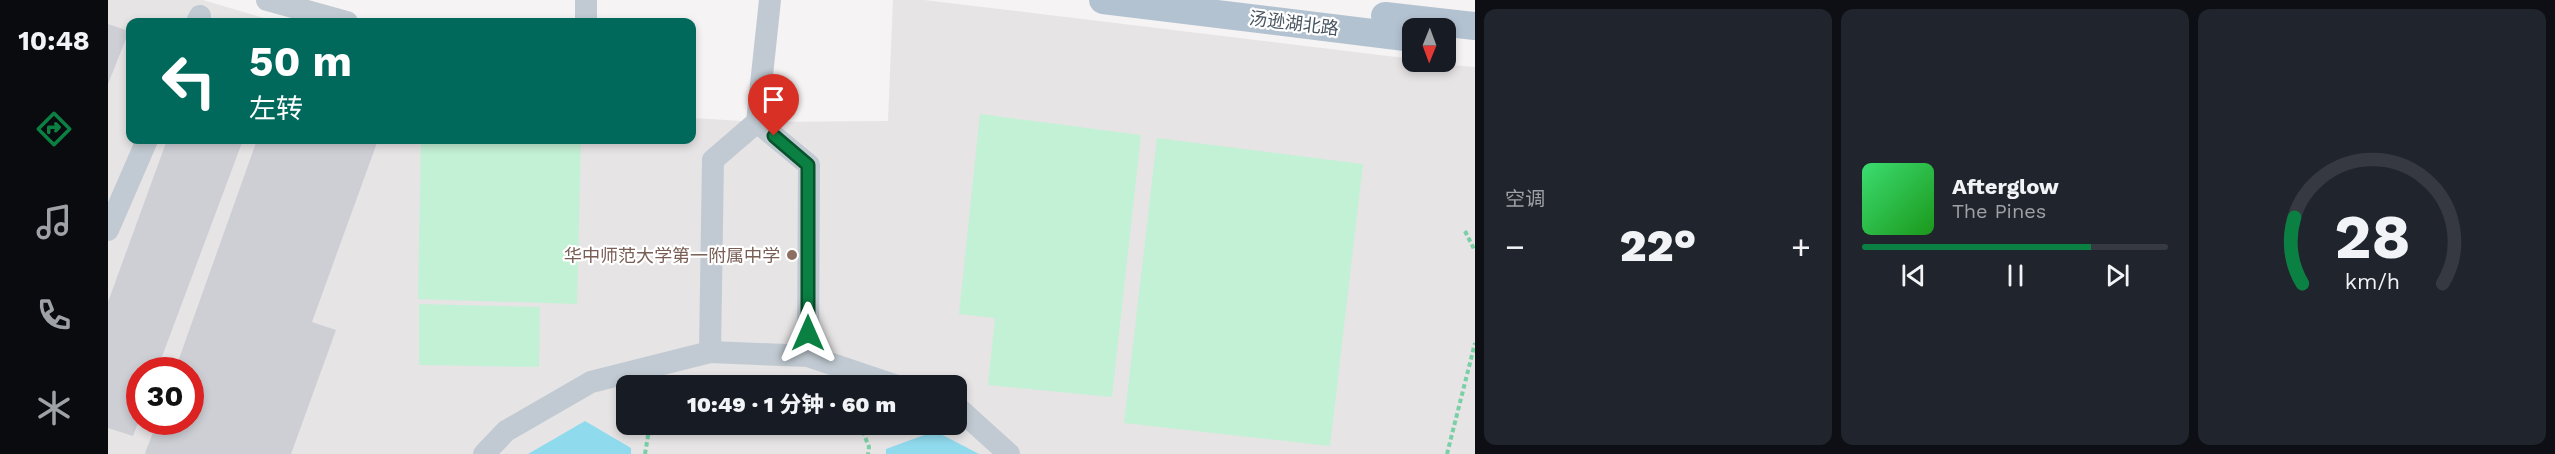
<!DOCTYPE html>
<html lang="zh">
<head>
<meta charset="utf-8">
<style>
	:root { --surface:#171b24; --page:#20242c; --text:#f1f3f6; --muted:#9ea1a6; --line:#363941; --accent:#0b8043 }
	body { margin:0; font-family:"Work Sans","Noto Sans SC",sans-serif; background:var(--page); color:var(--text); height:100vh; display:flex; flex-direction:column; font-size:22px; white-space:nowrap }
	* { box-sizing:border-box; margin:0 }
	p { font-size:20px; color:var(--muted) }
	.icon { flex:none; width:33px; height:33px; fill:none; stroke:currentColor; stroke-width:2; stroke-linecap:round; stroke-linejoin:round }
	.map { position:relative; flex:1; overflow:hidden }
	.sheet { display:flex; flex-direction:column; gap:9px; padding:9px; background:#0d0f14; width:1080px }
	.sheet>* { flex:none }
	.guide { position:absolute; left:18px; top:18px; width:570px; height:126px; border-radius:12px; box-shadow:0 3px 9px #0003; background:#00695c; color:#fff; overflow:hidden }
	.needle { width:39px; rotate:181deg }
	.tools { position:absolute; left:1294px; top:18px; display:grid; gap:12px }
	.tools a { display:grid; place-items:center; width:54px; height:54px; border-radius:12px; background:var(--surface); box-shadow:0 3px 9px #0003; font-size:30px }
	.speed { position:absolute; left:18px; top:357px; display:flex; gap:12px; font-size:30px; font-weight:700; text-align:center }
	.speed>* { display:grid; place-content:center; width:78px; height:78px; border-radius:50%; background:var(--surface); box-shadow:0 3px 9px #0003; line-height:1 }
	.speed .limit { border:9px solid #d22; background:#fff; color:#111 }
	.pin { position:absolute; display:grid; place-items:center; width:51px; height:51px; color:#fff; margin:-62px -26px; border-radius:50% 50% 50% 0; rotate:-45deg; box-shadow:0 0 6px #0007 }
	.pin .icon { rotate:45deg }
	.me { position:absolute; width:66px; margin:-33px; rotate:0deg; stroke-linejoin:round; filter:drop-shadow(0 0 4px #0008) }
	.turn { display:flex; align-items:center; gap:21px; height:126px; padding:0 24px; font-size:27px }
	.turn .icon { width:78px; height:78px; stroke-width:2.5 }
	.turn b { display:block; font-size:42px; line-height:51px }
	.big { font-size:45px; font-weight:800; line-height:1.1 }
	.sheet .tile { flex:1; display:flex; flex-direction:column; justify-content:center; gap:9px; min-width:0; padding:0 21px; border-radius:12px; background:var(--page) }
	.sheet .dial { align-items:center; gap:0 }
	.dial svg { height:156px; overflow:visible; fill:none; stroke:var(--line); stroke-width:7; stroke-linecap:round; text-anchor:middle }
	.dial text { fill:var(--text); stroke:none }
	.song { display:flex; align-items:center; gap:18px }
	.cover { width:72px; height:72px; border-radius:9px; background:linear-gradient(135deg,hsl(140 70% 55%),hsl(120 70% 35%)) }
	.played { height:6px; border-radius:3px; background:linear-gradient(90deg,var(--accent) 75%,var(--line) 75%) }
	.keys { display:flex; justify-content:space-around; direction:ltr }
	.heat { display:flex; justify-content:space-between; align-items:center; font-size:33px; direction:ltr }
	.sheet .tiles { flex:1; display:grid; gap:9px; grid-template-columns:repeat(3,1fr) }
	.trip { position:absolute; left:508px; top:375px; width:351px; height:60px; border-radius:12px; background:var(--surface); box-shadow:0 3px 9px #0003; font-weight:800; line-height:60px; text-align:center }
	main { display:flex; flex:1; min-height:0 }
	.tabs { display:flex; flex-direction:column; width:108px; justify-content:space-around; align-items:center; background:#090b0e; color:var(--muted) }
	.tabs .icon { width:42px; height:42px }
	.tabs .active { color:var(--accent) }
	.tabs b { font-size:27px; color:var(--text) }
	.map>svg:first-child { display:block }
	.education { fill:#e6e4e5; fill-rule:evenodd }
	.green { fill:#c3f1d5 }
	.water { fill:#90daee }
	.building { fill:#cdcfd5 }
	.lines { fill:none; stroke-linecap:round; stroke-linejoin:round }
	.path { stroke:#7ad0a6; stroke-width:4; stroke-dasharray:4.5 3; stroke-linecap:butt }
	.minor { stroke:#c1cad2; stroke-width:22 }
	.major { stroke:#b3c2d1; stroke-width:28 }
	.route-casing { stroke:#07532c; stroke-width:15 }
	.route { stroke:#0b8043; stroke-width:10 }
	.education-dot { fill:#8d6e63; stroke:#fff; stroke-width:2 }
	.labels { text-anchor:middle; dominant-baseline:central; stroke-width:4.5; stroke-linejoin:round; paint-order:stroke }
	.street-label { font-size:18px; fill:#4a5661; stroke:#fff }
	.education-label { font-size:18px; fill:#785e54; stroke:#fff; text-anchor:end }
</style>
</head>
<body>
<main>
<nav class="tabs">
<b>10:48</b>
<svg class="icon active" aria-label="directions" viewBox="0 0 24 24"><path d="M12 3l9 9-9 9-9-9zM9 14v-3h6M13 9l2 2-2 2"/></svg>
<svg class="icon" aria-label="music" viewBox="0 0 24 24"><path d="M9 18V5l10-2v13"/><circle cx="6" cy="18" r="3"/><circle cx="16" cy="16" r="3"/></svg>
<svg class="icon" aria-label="phone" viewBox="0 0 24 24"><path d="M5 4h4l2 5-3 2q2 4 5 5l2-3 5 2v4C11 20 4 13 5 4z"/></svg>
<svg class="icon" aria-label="climate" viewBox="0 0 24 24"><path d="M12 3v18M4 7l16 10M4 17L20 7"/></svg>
</nav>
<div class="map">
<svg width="1367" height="454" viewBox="0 0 1367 454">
	<rect width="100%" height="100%" fill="#f5f3f3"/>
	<!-- education -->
	<path class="education" d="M 0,0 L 95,0 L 169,22 L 22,22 L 22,140 L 584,140 L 584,118 L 650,122 L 780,121 L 785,0 L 816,0 L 1305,59 L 1305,62 L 1367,67 L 1367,454 L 0,454 ZM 32,370 L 82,370 L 82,422 L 32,422 ZM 519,386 L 849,386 L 849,424 L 519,424 Z"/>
	<!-- green -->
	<path class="green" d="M 872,114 L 1033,135 L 1004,397 L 880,385 L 887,318 L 851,314 Z
		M 1049,138 L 1255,164 L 1222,446 L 1016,423 Z
		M 313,140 L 473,140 L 469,304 L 310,299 Z
		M 311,304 L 432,307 L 431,367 L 311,365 Z"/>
	<!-- water -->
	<path class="water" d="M 477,421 L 523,448 L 523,454 L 420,454 Z
		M 827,431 L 871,454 L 778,454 L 778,449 Z"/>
	<!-- building -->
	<path class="building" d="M 0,24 L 21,31 L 0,84 Z
		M 59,140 L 135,140 L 49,370 L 32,370 L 32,418 L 25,436 L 0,428 L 0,302 Z
		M 149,140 L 270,140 L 204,322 L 228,330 L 183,454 L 39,454 L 37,453 L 49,422 L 82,422 L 82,370 L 67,370 Z"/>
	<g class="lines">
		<!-- path -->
		<path class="path" d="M 1357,231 L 1367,251
			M 579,386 L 587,379
			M 752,424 L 761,447 L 760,454
			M 537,454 L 542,424
			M 1339,454 L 1367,343"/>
		<!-- minor -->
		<path class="minor" d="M 159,0 L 239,22
			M 89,22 L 92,16
			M 478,22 L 478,0
			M 649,122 L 662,0
			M 0,230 L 39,140
			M 602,352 L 605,160 L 649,122 L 701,165 L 700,356
			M 849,407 L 901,454
			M 376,454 L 398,431 L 483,382 L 602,352 L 700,356 L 789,386"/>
		<!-- major -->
		<path class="major" d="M 995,0 L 1305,38
			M 1277,16 L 1367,26"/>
	</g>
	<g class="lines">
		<defs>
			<path id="route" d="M 666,136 L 700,165 L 700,333"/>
		</defs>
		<!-- route casing -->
		<use href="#route" class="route-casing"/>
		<!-- route -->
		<use href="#route" class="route"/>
	</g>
	<!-- markers -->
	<circle class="education-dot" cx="684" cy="255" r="6"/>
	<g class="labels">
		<!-- street labels -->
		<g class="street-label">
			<text transform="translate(1186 23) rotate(7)">汤逊湖北路</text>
		</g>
		<!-- education labels -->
		<g class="education-label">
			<text x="672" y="255">华中师范大学第一附属中学</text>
		</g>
	</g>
</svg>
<div class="tools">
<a><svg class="needle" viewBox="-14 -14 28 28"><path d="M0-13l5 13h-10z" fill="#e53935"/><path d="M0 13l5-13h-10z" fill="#9ea1a6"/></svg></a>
</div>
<div class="speed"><div class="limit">30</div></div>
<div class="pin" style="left:666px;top:136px;background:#d93025"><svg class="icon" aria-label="arrive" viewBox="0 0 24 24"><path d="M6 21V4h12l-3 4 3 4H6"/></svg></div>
<svg class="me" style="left:700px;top:333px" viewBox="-20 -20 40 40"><path d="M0-17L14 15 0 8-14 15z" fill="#0b8043" stroke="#fff" stroke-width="4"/></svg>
<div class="trip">10:49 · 1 分钟 · 60 m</div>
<div class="guide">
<div class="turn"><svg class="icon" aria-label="left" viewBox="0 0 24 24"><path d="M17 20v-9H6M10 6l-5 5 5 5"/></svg><div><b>50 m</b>左转</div></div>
</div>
</div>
<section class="sheet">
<div class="tiles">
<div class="tile"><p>空调</p>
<div class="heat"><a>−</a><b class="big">22°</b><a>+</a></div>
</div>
<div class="tile">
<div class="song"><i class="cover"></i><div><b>Afterglow</b><p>The Pines</p></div></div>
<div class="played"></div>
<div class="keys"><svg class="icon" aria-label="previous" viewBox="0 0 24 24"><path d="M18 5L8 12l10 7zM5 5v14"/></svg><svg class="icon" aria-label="pause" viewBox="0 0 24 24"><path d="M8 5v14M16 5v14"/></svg><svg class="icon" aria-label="next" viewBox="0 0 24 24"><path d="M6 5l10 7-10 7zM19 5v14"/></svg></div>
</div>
<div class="tile dial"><svg viewBox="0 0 100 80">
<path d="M14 69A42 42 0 1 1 86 69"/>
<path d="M14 69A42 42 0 0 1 10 35" stroke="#0b8043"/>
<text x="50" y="56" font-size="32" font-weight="700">28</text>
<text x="50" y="72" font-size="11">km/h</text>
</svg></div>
</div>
</section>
</main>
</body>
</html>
